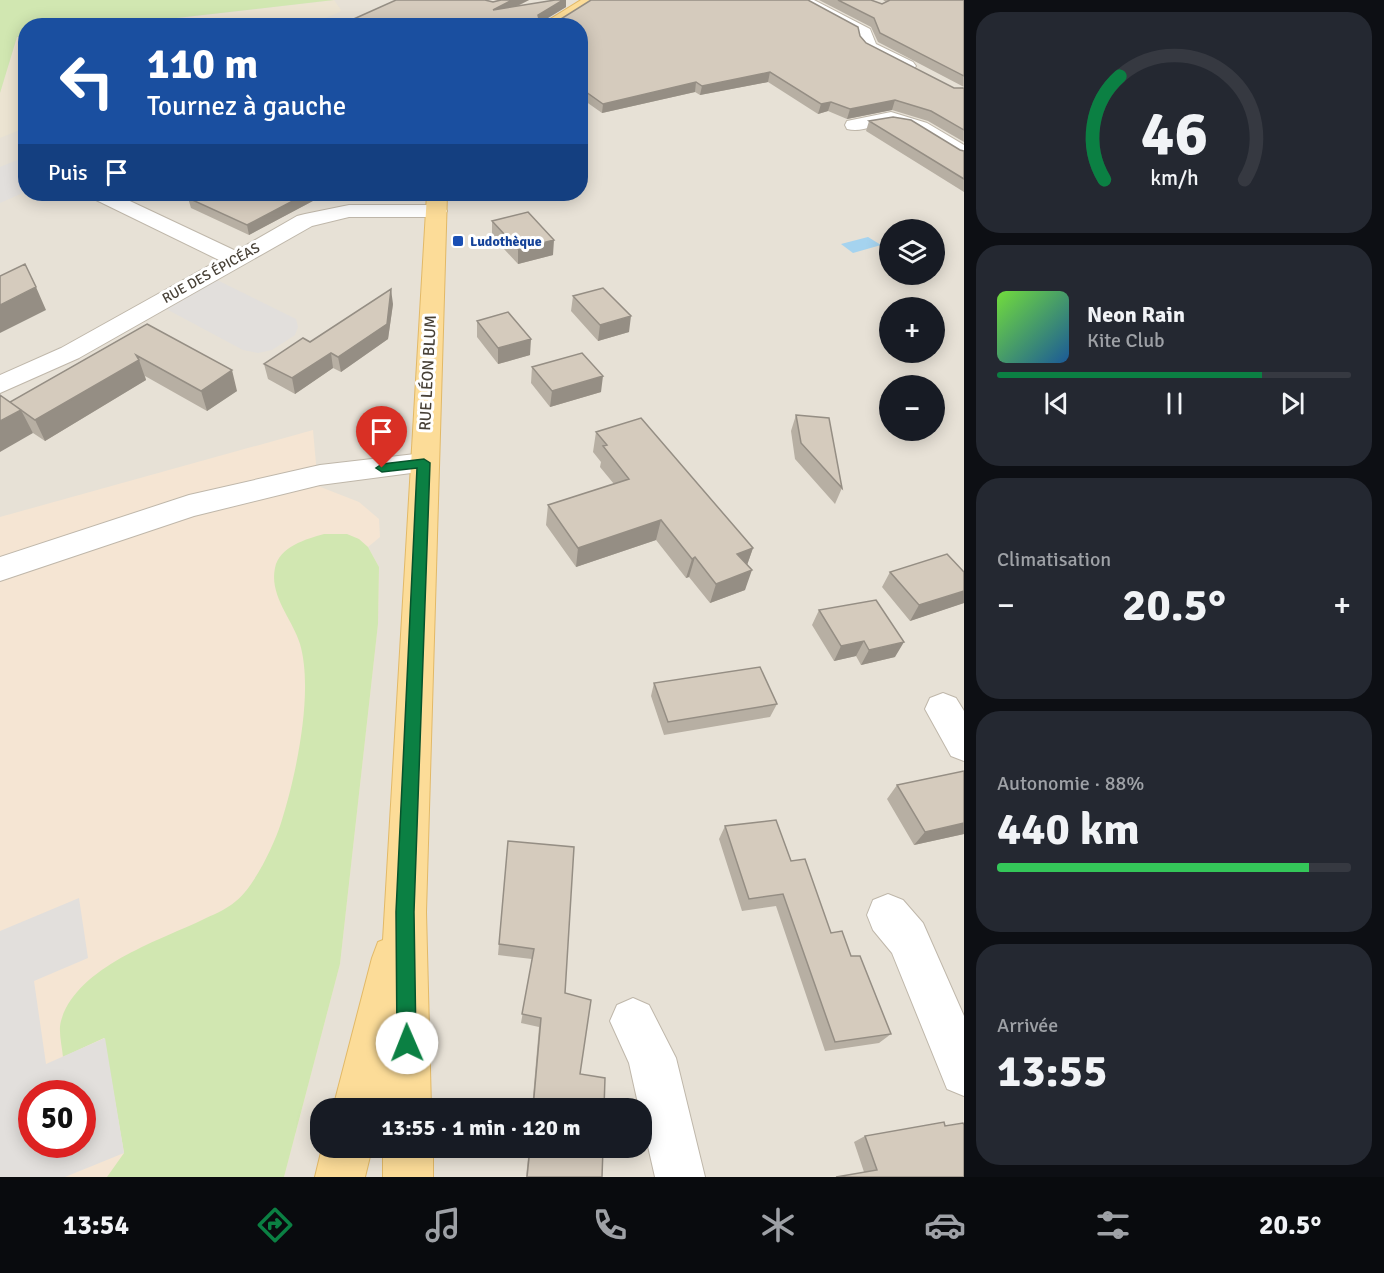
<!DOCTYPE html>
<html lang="fr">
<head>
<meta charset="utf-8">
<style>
	:root { --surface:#171b24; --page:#242831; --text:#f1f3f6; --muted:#9ea1a6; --line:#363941; --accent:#0b8043 }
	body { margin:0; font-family:Signika,sans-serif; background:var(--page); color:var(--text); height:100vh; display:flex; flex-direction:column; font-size:22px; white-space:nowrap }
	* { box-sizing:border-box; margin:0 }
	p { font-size:20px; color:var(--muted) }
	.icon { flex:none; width:33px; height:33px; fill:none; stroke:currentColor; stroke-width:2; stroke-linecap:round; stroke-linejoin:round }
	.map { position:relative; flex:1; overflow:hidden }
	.panel { display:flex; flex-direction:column; gap:12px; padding:12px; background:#0d0f14; width:420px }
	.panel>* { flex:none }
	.hud { position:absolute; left:18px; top:18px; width:570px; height:183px; border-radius:24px; box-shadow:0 3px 15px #0003; background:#1a4fa0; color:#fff; overflow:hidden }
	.buttons { position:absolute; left:879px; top:219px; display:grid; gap:12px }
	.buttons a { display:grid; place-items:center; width:66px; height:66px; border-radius:50%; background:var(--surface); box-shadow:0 3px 15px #0003; font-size:30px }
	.speed { position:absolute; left:18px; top:1080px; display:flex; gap:12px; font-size:30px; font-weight:700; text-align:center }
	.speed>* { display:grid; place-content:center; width:78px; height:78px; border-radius:50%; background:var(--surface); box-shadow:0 3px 15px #0003; line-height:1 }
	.speed .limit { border:9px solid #d22; background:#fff; color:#111 }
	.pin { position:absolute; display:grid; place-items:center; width:51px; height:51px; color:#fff; margin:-62px -26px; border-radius:50% 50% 50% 0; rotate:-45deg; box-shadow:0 0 6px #0007 }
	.pin .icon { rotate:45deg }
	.me { position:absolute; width:66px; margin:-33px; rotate:359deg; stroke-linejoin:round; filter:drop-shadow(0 0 4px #0008) }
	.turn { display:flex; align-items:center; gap:21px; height:126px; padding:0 30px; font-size:27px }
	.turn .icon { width:78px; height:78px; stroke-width:2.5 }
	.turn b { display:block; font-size:42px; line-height:51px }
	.then { display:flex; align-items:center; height:57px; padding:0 30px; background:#0003; gap:12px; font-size:22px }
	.big { font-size:45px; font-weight:800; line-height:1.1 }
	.panel .widget { flex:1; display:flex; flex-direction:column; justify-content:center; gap:9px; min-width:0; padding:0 21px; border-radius:24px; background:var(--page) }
	.panel .dial { align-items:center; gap:0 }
	.dial svg { height:156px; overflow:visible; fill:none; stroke:var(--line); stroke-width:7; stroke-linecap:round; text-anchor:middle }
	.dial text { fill:var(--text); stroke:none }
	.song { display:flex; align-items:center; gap:18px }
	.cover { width:72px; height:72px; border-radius:9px; background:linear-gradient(135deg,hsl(100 70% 55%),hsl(210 70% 35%)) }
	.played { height:6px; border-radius:3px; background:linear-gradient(90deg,var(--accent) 75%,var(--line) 75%) }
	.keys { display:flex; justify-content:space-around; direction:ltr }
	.heat { display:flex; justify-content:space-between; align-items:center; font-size:33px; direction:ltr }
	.charge { height:9px; border-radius:4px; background:linear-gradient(90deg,#34c759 88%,var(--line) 0) }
	.trip { position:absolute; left:310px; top:1098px; width:342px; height:60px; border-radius:24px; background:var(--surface); box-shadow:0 3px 15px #0003; font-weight:800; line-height:60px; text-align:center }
	.menu { display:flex; height:96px; justify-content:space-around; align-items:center; background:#090b0e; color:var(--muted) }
	.menu .icon { width:42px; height:42px }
	.menu .active { color:var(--accent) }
	.menu b { font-size:27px; color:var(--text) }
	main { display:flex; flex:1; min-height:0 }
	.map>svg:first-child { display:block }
	.residential { fill:#e7e1d6; fill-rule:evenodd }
	.commercial { fill:#f5e5d3; fill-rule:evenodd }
	.education { fill:#ece4d2 }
	.green { fill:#d1e7b1 }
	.parking { fill:#e2dfdc; fill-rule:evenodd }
	.water { fill:#a5d3ef }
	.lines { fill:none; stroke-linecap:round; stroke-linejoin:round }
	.minor-casing { stroke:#bfb7aa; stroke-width:2 }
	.major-casing { stroke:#e2b967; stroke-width:2 }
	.minor { fill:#fff; fill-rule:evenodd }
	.major { fill:#fcdc98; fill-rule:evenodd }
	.wall { fill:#b7afa3 }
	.shaded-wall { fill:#958e84 }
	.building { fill:#d5cbbd; stroke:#958e84; stroke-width:1.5 }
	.route { fill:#0b8043; stroke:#07532c; stroke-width:1.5 }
	.transit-dot { fill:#1a4fb4; stroke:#fff; stroke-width:2 }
	.labels { text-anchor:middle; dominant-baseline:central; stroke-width:6; stroke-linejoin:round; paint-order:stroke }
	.far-transit-label { font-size:14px; font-weight:bold; fill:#164399; stroke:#fff; text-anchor:start }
	.far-street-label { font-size:14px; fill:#474036; stroke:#fff }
	.street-label { font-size:16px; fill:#474036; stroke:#fff }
</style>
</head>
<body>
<main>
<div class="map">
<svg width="964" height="1177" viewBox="0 0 964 1177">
	<rect width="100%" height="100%" fill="#f3efe8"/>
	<!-- residential -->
	<path class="residential" d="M 0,0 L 964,0 L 964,1177 L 0,1177 ZM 26,26 L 580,26 L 580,194 L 26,194 ZM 890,230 L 934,230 L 934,274 L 890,274 ZM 890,308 L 934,308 L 934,352 L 890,352 ZM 890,386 L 934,386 L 934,430 L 890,430 ZM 32,1094 L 82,1094 L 82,1144 L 32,1144 ZM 321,1108 L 642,1108 L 642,1148 L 321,1148 Z"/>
	<!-- commercial -->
	<path class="commercial" d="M 313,430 L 318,486 L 359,502 L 379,519 L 380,537 L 368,547 L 379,567 L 378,624 L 340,964 L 284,1177 L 0,1177 L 0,517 ZM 32,1094 L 82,1094 L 82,1144 L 32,1144 Z"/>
	<!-- education -->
	<path class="education" d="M 334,0 L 341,10 L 340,12 L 308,25 L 115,26 Z
		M 25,36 L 25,128 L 0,138 L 0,93 L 17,37 Z"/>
	<!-- green -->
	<path class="green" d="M 0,0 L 334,0 L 115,25 L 26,26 L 25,36 L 17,37 L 0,93 Z
		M 324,534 L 347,534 L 359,539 L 368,547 L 379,567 L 378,624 L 340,964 L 284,1177 L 107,1177 L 124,1153 L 104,1038 L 63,1057 C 62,1046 58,1031 61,1021 C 76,968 155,942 200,921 C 212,915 226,910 236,901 C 254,887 274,845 281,823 C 296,776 314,692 300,644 C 293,620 269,596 275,568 C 279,547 306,539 324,534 Z"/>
	<!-- parking -->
	<path class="parking" d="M 25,157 L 25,192 L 0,203 L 0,167 Z
		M 207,275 L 296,319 L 298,327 L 295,335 L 272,350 L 258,353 L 243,350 L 155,303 Z
		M 79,898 L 88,958 L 34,981 L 46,1064 L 105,1038 L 124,1153 L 65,1177 L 0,1177 L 0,931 ZM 32,1094 L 82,1094 L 82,1144 L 32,1144 Z"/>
	<!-- water -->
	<path class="water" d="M 868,237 L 881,245 L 853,253 L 841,244 Z"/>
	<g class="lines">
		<defs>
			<path id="minor" d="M 795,0 L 814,0 L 870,29 L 876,44 L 913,62 L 916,66 L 913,70 L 901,70 C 884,61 861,55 857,34 Z
				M 891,112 L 927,123 L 964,145 L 964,160 L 957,158 C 938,146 914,124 890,124 C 875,124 862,133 847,129 L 845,125 L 847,121 Z
				M 89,194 L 115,194 L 236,251 L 297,216 L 305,214 L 349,205 L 436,205 L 444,206 L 447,211 L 444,216 L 436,217 L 349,217 L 312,226 L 79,358 L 0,393 L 0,375 L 61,348 L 219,260 L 92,198 Z
				M 424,453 L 434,456 L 439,463 L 434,470 L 320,485 L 194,516 L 0,581 L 0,557 L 189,495 L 320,465 Z
				M 943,693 L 956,698 L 964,711 L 964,761 L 951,756 L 925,709 L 930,698 Z
				M 888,894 L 903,900 L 923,923 L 964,1016 L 964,1096 L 947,1089 L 892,953 L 873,930 L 867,915 L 873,900 Z
				M 633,998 L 649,1005 L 676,1058 L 705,1177 L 655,1177 L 642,1120 L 642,1108 L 639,1108 L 629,1063 L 610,1021 L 617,1005 Z"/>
			<path id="major" d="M 581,0 L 600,0 L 559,26 L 539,26 Z
				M 427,194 L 447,194 L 426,912 L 431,1108 L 383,1108 L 383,1103 L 381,1108 L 333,1108 L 372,958 L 378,942 L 383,940 Z
				M 322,1148 L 372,1148 L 365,1177 L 315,1177 Z
				M 383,1148 L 433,1148 L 433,1177 L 383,1177 Z"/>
		</defs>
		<!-- minor casing -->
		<use href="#minor" class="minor-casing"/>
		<!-- major casing -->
		<use href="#major" class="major-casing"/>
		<!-- minor -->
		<use href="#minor" class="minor"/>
		<!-- major -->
		<use href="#major" class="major"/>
	</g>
	<!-- wall -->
	<path class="wall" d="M 501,0 L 529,0 L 518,6 L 555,0 L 566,0 L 566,7 L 546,19 L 860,36 L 866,43 L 954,88 L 964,88 L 964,142 L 928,121 L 892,110 L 847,119 L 828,111 L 818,114 L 768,82 L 700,95 L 695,92 L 602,113 L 585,101 L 580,102 L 580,26 L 338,26 Z
		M 819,0 L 871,0 L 882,4 L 886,2 L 883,0 L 964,0 L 964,87 L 878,42 L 871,27 Z
		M 869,121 L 964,151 L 964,192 L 866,131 Z
		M 26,122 L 26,132 L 24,131 L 21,124 Z
		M 326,194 L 249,235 L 191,208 L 188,198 Z
		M 492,221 L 553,255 L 518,264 L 492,236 Z
		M 573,296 L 629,332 L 598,341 L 571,311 Z
		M 393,304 L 388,339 L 341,372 L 333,368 L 295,394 L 268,379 L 264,364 Z
		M 477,321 L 530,355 L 498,364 L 477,337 Z
		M 147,324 L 237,391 L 207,411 L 145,376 L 146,380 L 45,441 L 33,433 L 10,402 Z
		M 532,367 L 601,392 L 550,407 L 531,383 Z
		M 796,415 L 842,488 L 835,504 L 795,459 L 791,431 Z
		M 596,432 L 753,548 L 747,565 L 745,590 L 710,603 L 689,577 L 686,578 L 656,540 L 576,567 L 546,525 L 548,505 L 614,484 L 600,467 L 601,462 L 593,452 Z
		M 890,572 L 964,572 L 964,603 L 910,621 L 882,587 Z
		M 819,610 L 895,657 L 861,665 L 856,656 L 834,661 L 812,625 Z
		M 654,683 L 777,704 L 770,717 L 664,735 L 651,696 Z
		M 964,771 L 964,834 L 914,845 L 887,799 L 897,785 Z
		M 725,826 L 791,861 L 831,933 L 851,956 L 891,1034 L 879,1043 L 825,1051 L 776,906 L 742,911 L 719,839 Z
		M 508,841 L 565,993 L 580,1074 L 604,1108 L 532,1108 L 539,1027 L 521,1023 L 532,959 L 498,955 Z
		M 945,1126 L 964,1177 L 864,1172 L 854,1142 L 865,1136 Z
		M 529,1148 L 603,1148 L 602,1177 L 526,1177 Z"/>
	<!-- shaded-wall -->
	<path class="shaded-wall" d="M 512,0 L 529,0 L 492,18 L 493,10 Z
		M 563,0 L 566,0 L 566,7 L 538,24 L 538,15 Z
		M 770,72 L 768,82 L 700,95 L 702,86 Z
		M 696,82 L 695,92 L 602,113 L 603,104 Z
		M 586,92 L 585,101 L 580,102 L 580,93 Z
		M 895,100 L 892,110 L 847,119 L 850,109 Z
		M 831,102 L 828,111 L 818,114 L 821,104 Z
		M 306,194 L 326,194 L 249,235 L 247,225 Z
		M 554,240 L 553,255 L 518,264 L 518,249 Z
		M 36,287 L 46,310 L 0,333 L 0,305 Z
		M 391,289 L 393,304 L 388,339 L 341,372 L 338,357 Z
		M 631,316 L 629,332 L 598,341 L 600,325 Z
		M 531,339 L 530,355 L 498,364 L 498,348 Z
		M 331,353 L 333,368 L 295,394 L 292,378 Z
		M 139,360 L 146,380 L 45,441 L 35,420 Z
		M 232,370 L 237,391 L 207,411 L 201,391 Z
		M 603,376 L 601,392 L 550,407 L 552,391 Z
		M 21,410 L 33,433 L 0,452 L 0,421 Z
		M 661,520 L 656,540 L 576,567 L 578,548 Z
		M 753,548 L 746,568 L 737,554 Z
		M 695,557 L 689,577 L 686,578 L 692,559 Z
		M 752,570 L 745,590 L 710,603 L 716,584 Z
		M 964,591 L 964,603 L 910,621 L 919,605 Z
		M 864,641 L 856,656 L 834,661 L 841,646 Z
		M 904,642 L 895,657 L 861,665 L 869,650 Z
		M 964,823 L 964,834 L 914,845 L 925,832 Z"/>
	<!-- building -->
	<path class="building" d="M 396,0 L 485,0 L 493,2 L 501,0 L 512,0 L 493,10 L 555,0 L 563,0 L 538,15 L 539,19 L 561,19 L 591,0 L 808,0 L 858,27 L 860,36 L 866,43 L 954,88 L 964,88 L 964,130 L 931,111 L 895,100 L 850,109 L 831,102 L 821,104 L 770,72 L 702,86 L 696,82 L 603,104 L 586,92 L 580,93 L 580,26 L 338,26 Z
		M 838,0 L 871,0 L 882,4 L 890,0 L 964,0 L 964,76 L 880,33 L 874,18 Z
		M 893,117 L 911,120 L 960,150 L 964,151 L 964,179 L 869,121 Z
		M 197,194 L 306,194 L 247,225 L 188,198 Z
		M 528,212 L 554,240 L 518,249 L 492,221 Z
		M 25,264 L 36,287 L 0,305 L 0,276 Z
		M 603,288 L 631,316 L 600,325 L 573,296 Z
		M 391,289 L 387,324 L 338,357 L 331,353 L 292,378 L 264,364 L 303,338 L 310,342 Z
		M 508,312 L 531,339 L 498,348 L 477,321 Z
		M 147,324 L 232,370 L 201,391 L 136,355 L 139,360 L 35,420 L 10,402 Z
		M 582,353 L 603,376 L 552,391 L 532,367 Z
		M 0,395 L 21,410 L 0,421 Z
		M 796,415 L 829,418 L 842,488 L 801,443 Z
		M 641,418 L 753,548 L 737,554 L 752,570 L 716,584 L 695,557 L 692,559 L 661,520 L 578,548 L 548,505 L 629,479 L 603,446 L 607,445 L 596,432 Z
		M 947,554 L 964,572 L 964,591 L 919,605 L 890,572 Z
		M 876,600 L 904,642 L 869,650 L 864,641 L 841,646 L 819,610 Z
		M 760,667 L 777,704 L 668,722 L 654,683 Z
		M 964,771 L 964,823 L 925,832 L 897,785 Z
		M 776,820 L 791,861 L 805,859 L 831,933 L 842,931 L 851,956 L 860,956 L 891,1034 L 835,1042 L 783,894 L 749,899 L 725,826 Z
		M 508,841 L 574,847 L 565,993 L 591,1000 L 580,1074 L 605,1078 L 604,1108 L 533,1108 L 541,1018 L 522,1014 L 534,949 L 499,944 Z
		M 944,1122 L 945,1126 L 963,1123 L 964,1125 L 964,1177 L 836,1177 L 877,1170 L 865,1136 Z
		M 530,1148 L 603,1148 L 602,1177 L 527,1177 Z"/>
	<!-- route -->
	<path class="route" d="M 424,459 L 430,463 L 414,912 L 416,1043 L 414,1050 L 407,1053 L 400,1050 L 397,1043 L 396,912 L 417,468 L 382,472 L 376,468 L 382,464 Z"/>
	<!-- markers -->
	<rect class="transit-dot" x="452" y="235" width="12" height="12" rx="3"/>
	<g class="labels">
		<!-- far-transit labels -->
		<g class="far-transit-label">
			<text x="470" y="241">Ludothèque</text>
		</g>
		<!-- far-street labels -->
		<g class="far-street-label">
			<text transform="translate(211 273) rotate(-29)">RUE DES ÉPICÉAS</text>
		</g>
		<!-- street labels -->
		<g class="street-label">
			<text transform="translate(428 373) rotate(-87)">RUE LÉON BLUM</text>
		</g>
	</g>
</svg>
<div class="buttons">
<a><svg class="icon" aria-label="layers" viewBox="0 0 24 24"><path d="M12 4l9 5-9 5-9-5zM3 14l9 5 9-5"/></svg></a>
<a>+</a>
<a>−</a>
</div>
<div class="speed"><div class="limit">50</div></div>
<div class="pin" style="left:382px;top:468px;background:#d93025"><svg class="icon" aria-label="arrive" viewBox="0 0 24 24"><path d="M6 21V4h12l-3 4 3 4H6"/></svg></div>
<svg class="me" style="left:407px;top:1043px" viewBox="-20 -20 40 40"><circle r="19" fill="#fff"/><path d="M0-13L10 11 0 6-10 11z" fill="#0b8043"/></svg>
<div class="trip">13:55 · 1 min · 120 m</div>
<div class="hud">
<div class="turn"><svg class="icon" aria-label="left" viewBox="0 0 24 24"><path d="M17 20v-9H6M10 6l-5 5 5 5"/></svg><div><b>110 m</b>Tournez à gauche</div></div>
<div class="then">Puis<svg class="icon" aria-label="arrive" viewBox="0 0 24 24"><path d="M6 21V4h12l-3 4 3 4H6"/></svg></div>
</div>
</div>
<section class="panel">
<div class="widget dial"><svg viewBox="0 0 100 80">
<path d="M14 69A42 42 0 1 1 86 69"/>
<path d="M14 69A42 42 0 0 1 22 16" stroke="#0b8043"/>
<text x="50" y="56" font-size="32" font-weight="700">46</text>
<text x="50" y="72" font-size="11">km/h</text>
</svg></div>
<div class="widget">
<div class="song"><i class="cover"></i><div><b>Neon Rain</b><p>Kite Club</p></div></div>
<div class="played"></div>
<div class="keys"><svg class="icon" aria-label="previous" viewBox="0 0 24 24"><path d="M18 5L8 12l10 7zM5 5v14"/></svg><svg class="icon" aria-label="pause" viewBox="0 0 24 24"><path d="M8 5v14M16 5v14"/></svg><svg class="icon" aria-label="next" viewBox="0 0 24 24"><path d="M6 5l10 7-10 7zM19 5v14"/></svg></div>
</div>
<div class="widget"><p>Climatisation</p>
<div class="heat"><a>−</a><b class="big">20.5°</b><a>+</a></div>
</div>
<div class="widget"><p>Autonomie · 88%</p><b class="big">440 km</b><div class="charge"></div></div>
<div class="widget"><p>Arrivée</p><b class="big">13:55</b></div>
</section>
</main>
<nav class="menu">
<b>13:54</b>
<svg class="icon active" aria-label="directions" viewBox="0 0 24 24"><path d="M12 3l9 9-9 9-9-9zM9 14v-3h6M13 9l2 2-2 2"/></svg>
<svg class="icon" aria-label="music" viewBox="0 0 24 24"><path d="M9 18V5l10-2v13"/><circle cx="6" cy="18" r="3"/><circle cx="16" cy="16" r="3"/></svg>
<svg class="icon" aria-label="phone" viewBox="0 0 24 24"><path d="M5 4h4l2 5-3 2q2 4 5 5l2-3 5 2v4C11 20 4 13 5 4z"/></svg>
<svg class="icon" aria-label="climate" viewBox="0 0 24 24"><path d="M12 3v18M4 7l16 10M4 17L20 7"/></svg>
<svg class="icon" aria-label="car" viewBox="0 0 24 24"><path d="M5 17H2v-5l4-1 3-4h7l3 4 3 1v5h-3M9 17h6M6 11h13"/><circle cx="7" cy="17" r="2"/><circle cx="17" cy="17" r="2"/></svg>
<svg class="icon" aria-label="filters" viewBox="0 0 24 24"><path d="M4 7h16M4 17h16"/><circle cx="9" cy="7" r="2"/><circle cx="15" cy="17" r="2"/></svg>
<b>20.5°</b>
</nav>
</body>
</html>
